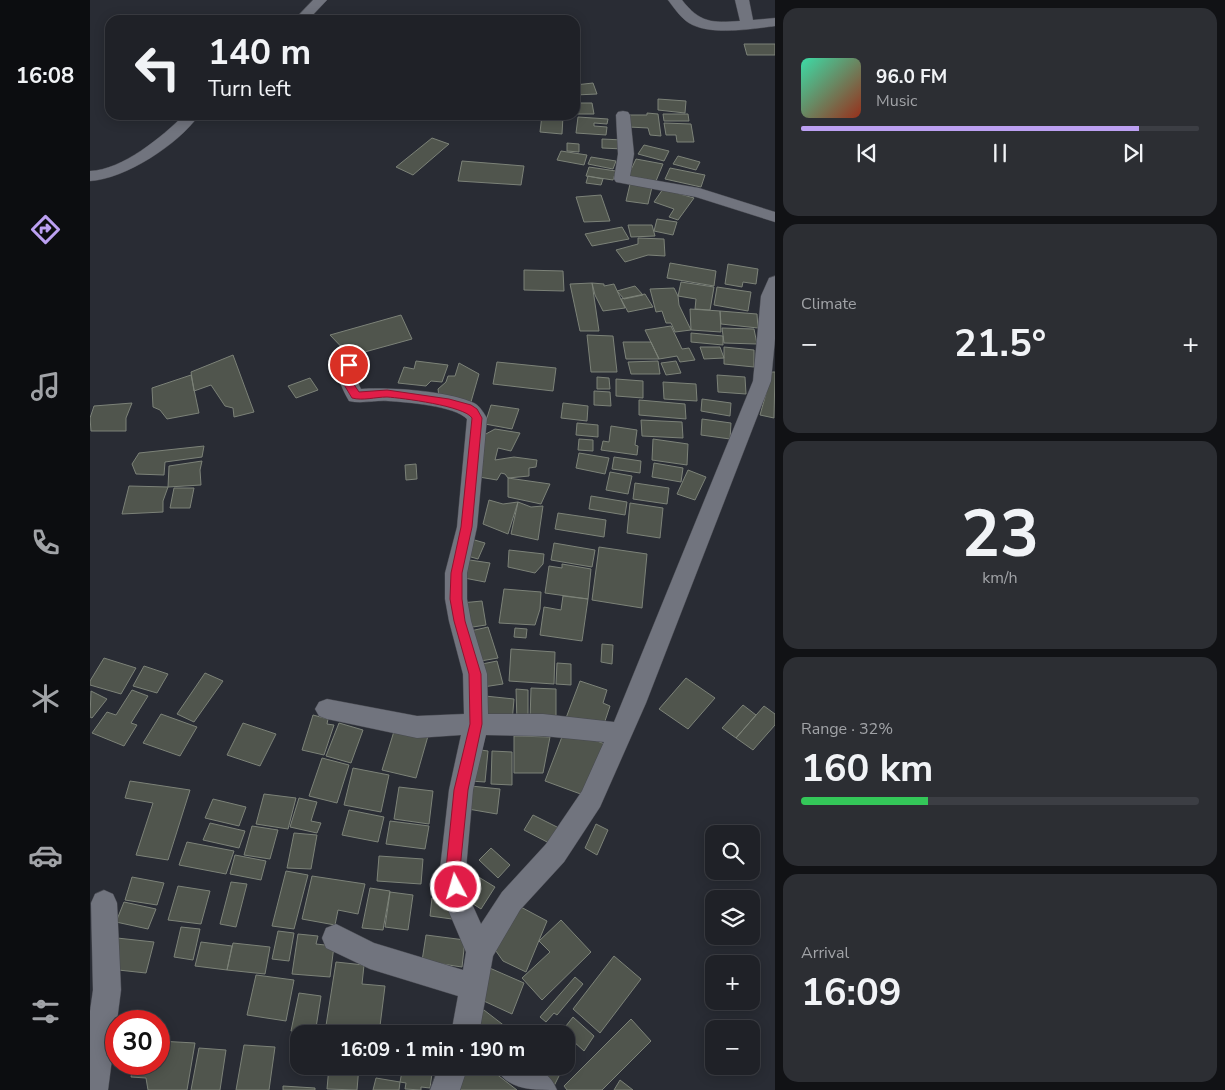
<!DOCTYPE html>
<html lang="en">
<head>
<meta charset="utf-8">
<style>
	:root { --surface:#1f2127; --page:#2c2e33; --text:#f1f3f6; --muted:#a1a3a7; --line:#3c3e44; --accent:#bca0f2 }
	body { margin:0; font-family:"Nunito Sans",sans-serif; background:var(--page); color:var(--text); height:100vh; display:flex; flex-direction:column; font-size:19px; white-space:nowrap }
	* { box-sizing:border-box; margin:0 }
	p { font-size:16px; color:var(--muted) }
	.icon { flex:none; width:28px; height:28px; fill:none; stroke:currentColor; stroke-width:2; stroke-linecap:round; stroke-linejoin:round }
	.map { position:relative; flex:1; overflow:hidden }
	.side { display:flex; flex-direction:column; gap:8px; padding:8px; background:#111215; width:450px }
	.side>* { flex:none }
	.banner { position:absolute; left:15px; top:15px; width:475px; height:105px; border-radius:15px; box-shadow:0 2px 12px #0003,0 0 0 1px var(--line); background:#1f2127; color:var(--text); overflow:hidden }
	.controls { position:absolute; left:615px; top:825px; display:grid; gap:10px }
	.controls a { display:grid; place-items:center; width:55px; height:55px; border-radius:10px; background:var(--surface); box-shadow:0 2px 12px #0003,0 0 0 1px var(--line); font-size:25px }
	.speed { position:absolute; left:15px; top:1010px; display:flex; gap:10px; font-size:25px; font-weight:700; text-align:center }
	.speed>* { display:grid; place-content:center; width:65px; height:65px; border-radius:50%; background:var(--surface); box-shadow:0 2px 12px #0003,0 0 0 1px var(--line); line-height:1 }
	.speed .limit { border:8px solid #d22; background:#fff; color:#111 }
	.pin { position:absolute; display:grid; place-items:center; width:42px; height:42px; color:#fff; margin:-21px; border:2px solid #fff; border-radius:50%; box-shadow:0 1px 5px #0007 }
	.me { position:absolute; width:55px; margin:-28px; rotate:354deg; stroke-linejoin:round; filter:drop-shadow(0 0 4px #0008) }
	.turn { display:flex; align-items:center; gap:18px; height:105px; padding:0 20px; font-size:22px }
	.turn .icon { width:65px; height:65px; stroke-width:2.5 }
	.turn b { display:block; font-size:35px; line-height:42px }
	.big { font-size:38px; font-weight:700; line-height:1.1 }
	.side .tile { flex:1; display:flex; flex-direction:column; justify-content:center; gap:8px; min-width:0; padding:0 18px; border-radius:15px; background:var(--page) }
	.side .dial { align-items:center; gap:0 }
	.dial b { font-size:65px; line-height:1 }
	.song { display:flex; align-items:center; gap:15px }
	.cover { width:60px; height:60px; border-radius:8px; background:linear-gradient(135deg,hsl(160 70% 55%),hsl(10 70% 35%)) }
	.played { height:5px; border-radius:2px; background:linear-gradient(90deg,var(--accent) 85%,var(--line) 85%) }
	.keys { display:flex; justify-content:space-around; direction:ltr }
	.heat { display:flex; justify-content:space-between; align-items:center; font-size:28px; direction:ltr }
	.charge { height:8px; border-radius:4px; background:linear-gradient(90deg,#34c759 32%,var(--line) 0) }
	.trip { position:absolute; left:200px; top:1025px; width:285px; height:50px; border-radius:15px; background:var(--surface); box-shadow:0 2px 12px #0003,0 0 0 1px var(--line); font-weight:700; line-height:50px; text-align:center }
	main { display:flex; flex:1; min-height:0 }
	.tab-bar { display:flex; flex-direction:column; width:90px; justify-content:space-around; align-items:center; background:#0c0d10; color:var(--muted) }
	.tab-bar .icon { width:35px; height:35px }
	.tab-bar .active { color:var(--accent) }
	.tab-bar b { font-size:22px; color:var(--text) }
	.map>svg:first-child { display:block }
	.building { fill:#50554d; stroke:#7c8278 }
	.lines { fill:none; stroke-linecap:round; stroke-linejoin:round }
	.street-casing { stroke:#474950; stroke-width:1 }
	.street { fill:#71747e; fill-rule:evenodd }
	.route { fill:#e11d48; stroke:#92132f }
</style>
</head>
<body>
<main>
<nav class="tab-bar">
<b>16:08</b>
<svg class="icon active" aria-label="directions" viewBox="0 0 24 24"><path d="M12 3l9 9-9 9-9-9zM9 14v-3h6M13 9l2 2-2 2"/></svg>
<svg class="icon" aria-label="music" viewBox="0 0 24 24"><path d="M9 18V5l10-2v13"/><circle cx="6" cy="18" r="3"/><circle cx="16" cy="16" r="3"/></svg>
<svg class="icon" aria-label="phone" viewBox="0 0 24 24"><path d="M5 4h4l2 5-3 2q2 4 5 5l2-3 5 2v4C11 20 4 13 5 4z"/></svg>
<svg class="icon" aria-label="climate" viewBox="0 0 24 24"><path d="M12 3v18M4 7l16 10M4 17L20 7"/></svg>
<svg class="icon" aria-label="car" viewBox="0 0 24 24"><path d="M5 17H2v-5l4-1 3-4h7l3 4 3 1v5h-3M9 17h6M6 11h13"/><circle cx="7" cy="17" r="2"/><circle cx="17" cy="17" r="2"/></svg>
<svg class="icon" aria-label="filters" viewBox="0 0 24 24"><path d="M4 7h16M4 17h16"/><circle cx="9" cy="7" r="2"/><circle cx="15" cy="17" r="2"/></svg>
</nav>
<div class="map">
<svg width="685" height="1090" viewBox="0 0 685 1090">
	<rect width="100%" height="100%" fill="#292c34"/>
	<!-- building -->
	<path class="building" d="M 654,44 L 685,44 L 685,55 L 657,55 Z
		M 503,83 L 507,94 L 485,95 L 485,85 Z
		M 568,99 L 596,101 L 595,113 L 568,110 Z
		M 485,103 L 502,103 L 504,114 L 485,114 Z
		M 557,113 L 568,114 L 571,136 L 560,135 L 558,128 L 539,127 L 537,115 L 557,115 Z
		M 573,114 L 598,114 L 599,121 L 574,121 Z
		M 452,115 L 473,116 L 472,134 L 450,132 Z
		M 488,117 L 518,119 L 517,124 L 504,123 L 504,126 L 517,127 L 516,135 L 486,133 Z
		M 574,123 L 601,124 L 604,142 L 587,142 L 586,135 L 576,135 Z
		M 342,138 L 359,144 L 323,175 L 306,167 Z
		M 512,139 L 533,140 L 533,149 L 512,148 Z
		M 477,143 L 489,144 L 489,152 L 477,151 Z
		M 554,145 L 579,151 L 574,161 L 548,154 Z
		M 471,151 L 497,155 L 494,165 L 467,160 Z
		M 588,156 L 610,162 L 606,170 L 583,164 Z
		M 501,157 L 526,161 L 523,169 L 498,164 Z
		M 546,159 L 573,164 L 566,181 L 538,176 Z
		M 372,161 L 434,166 L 431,185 L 368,181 Z
		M 499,167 L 526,171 L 523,180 L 496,176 Z
		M 580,168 L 615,175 L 611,187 L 575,179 Z
		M 498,176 L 513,179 L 511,185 L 496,183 Z
		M 540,184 L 562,187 L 558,204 L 536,201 Z
		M 573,189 L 604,198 L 588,220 L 579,217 L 584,209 L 564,202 Z
		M 511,195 L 520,221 L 494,222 L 486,197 Z
		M 567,219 L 587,222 L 583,235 L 564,231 Z
		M 538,225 L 562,225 L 565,236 L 541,237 Z
		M 532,227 L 539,239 L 502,246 L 495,234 Z
		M 548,238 L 574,239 L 575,256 L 558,255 L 535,262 L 526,250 L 548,244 Z
		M 580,263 L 626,271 L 624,286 L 577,278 Z
		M 638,264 L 668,269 L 666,284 L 653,282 L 652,287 L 635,284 Z
		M 434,270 L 473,271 L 474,291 L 434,290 Z
		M 591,282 L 624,287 L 620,310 L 605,309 L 606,299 L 588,296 Z
		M 502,283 L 509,331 L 490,331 L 480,284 Z
		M 502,283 L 514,284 L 514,286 L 524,284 L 535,308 L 513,311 L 505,295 Z
		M 545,286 L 553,295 L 534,299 L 527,291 Z
		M 627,287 L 661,292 L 658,311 L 624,305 Z
		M 584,288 L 588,296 L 589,305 L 601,330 L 585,332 L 581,323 L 576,323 L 572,311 L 566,312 L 560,289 Z
		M 555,294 L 563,307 L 538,312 L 531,299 Z
		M 600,309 L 630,311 L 631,332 L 601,330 Z
		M 630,311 L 667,314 L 668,328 L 631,324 Z
		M 311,315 L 322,339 L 260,356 L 240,335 Z
		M 581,326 L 592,349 L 599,348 L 605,360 L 590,362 L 587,356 L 569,359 L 555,330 Z
		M 632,328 L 664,329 L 667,344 L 634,343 Z
		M 601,333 L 633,336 L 633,345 L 601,342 Z
		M 497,335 L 523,336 L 527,372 L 501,372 Z
		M 533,342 L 561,342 L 569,359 L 536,359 Z
		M 610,347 L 630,347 L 634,358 L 614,359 Z
		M 634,347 L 664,350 L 664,367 L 634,364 Z
		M 143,355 L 164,412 L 144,417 L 143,408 L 135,406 L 121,385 L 104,391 L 101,372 Z
		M 326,361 L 358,365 L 352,382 L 341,381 L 336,386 L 308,383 L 314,367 L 324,369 Z
		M 568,361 L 570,374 L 541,374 L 538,362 Z
		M 586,361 L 591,373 L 576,375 L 571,363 Z
		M 407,362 L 466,368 L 463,391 L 403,384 Z
		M 369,363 L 389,374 L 381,402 L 349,397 L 348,389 L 356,382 L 358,376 L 365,376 Z
		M 682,372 L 685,372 L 684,418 L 670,415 Z
		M 101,375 L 109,413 L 77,419 L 70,410 L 63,407 L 62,388 Z
		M 627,375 L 655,377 L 656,394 L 628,392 Z
		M 507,377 L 519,378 L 520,389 L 507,389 Z
		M 220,378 L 228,390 L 206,398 L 198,386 Z
		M 526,379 L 553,381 L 553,398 L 526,396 Z
		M 573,382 L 606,384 L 607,401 L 574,399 Z
		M 504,391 L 520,392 L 521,406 L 504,405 Z
		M 612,399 L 641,403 L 640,416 L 611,411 Z
		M 549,400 L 595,404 L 596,419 L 549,415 Z
		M 42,403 L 36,418 L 36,431 L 1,431 L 0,418 L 4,406 Z
		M 473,403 L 498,406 L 497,421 L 471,418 Z
		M 401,405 L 429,409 L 422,429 L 395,424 Z
		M 612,419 L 641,423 L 640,439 L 611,435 Z
		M 551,420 L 592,422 L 593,438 L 552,436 Z
		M 487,423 L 508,425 L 508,437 L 486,435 Z
		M 521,426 L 547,430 L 545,445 L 548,446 L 547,455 L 511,450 L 513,441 L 519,442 Z
		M 405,429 L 430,433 L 421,451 L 408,448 L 405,460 L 424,457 L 447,460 L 446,467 L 439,468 L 439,476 L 418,478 L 415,474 L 411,473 L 407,480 L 389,477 L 394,435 Z
		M 489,439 L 503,440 L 503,451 L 488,450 Z
		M 563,439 L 598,444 L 597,465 L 562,460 Z
		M 114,446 L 112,457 L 75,462 L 74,475 L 46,474 L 42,464 L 49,453 Z
		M 489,453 L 519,458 L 515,474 L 486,468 Z
		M 524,457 L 551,461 L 550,473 L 522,469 Z
		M 112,461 L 110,470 L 111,485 L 78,487 L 79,466 Z
		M 564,463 L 593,468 L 591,482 L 562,477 Z
		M 326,464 L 327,479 L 316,480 L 315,465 Z
		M 598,470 L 616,477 L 605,500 L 587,494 Z
		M 520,472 L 542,476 L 538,494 L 516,490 Z
		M 418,478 L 460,484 L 451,504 L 418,497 Z
		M 545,483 L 579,488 L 577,504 L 543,499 Z
		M 39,486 L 78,487 L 73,501 L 73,512 L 32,514 Z
		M 84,488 L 104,488 L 100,508 L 80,508 Z
		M 501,496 L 537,502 L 535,515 L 499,509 Z
		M 399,500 L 413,504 L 428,502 L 418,534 L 393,524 Z
		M 428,502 L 441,507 L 453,506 L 448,540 L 421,534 Z
		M 540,503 L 573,508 L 570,538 L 537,533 Z
		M 468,513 L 516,520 L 514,537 L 465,529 Z
		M 381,539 L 395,543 L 388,559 L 374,555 Z
		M 464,543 L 505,550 L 502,567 L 461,560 Z
		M 509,547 L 557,554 L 552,608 L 502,600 Z
		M 419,550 L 454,554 L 453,564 L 445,573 L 418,567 Z
		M 373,559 L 400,563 L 395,582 L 369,577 Z
		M 472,564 L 501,569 L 498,599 L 455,593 L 459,566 L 472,568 Z
		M 414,589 L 451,592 L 450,609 L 445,625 L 409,623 Z
		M 473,596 L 498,599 L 492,641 L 450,635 L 454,607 L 471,610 Z
		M 392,601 L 396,625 L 376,628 L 371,603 Z
		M 398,627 L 408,658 L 385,662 L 376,632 Z
		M 425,628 L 437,629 L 436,638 L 424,637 Z
		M 512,644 L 523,645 L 522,664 L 511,662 Z
		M 421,649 L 465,652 L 464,684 L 419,681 Z
		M 14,658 L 46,668 L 31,694 L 0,685 L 0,681 Z
		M 407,661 L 413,684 L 393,687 L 387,665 Z
		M 467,663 L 481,664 L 481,685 L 466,684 Z
		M 54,666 L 78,674 L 67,693 L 43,686 Z
		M 115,673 L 133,681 L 104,722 L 87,714 Z
		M 596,678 L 625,698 L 598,729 L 569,709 Z
		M 490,681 L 517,690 L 513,703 L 520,706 L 514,724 L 476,718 Z
		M 441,688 L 466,689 L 466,723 L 440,721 Z
		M 426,689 L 438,690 L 438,722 L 427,722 Z
		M 42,690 L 58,696 L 41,723 L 47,725 L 34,746 L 2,733 L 17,712 L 26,715 Z
		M 1,691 L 17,699 L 2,718 L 0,717 Z
		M 395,696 L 424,699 L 422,723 L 393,720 Z
		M 653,705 L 666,715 L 646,738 L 632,728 Z
		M 674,706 L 685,714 L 685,725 L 663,750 L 646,738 Z
		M 71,714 L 107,727 L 90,756 L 53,743 Z
		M 223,715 L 238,719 L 237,724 L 244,725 L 234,755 L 212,750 Z
		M 153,723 L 186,734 L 170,766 L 137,755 Z
		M 249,723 L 273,730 L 261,763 L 236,756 Z
		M 305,728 L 338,736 L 326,778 L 292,770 Z
		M 475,729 L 515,744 L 496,796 L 455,781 Z
		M 424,736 L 460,737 L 453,773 L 424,773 Z
		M 383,749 L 398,751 L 395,782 L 380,781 Z
		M 402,751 L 422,752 L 422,785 L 401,784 Z
		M 232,758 L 259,765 L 247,803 L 219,796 Z
		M 263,768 L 299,775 L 291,812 L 254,805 Z
		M 40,781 L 100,790 L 78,860 L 46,855 L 63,803 L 35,798 Z
		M 381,786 L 410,789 L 407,814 L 378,809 Z
		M 309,787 L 343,791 L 339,824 L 304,819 Z
		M 174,794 L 206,798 L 198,829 L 166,824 Z
		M 209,798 L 227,802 L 221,821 L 231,823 L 227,833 L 200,827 Z
		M 123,799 L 156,807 L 149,826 L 115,818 Z
		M 259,810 L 294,817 L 288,842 L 252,835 Z
		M 443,815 L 469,828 L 461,844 L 434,830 Z
		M 300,821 L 339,826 L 335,849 L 296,844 Z
		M 120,823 L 155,831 L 149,848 L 113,840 Z
		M 506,824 L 518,830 L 507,855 L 495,848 Z
		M 162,826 L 188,830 L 180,859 L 154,855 Z
		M 204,833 L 227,835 L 221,869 L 197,868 Z
		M 97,842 L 144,851 L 136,874 L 89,865 Z
		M 401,848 L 420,865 L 408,878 L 389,860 Z
		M 145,855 L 176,861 L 171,880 L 140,874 Z
		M 289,856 L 333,859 L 331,884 L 287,881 Z
		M 196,871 L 218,875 L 204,929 L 182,926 Z
		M 382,873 L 405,887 L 391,909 L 369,895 Z
		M 222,876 L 275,884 L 268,914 L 248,910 L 245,925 L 212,919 Z
		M 42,877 L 74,883 L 67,905 L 35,900 Z
		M 141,882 L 157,884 L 146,927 L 130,924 Z
		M 88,886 L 120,891 L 111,924 L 78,920 Z
		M 280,888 L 300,891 L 293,930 L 272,928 Z
		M 300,892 L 323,895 L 318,930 L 295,927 Z
		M 342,898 L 364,901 L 362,919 L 340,916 Z
		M 34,902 L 66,909 L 58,929 L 26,922 Z
		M 429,906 L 457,921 L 436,972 L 413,961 L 401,944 Z
		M 471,920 L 501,952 L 452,1000 L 432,978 L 460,952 L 449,941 Z
		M 91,927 L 110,929 L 103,960 L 84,957 Z
		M 188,931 L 204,933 L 199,961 L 182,959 Z
		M 208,934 L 228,936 L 226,944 L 244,946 L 240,977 L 202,974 Z
		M 336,935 L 375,940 L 372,967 L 332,961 Z
		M 27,938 L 64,942 L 56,973 L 19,969 Z
		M 111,942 L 142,946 L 137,970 L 105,966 Z
		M 143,943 L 180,947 L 175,974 L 137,970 Z
		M 524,956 L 551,979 L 510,1033 L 483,1009 Z
		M 246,962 L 274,965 L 272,984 L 295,986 L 289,1034 L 235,1032 Z
		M 395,966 L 434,983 L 422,1014 L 383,996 Z
		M 166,975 L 204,980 L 196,1021 L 157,1015 Z
		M 485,977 L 493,984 L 467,1015 L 464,1013 L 456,1022 L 450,1017 Z
		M 209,993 L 231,996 L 225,1034 L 201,1031 Z
		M 394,1010 L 425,1034 L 382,1034 L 379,1032 Z
		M 483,1017 L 504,1036 L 494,1051 L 472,1031 Z
		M 541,1019 L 561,1041 L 512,1090 L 477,1090 L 474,1086 Z
		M 69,1041 L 105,1043 L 97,1090 L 58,1090 L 56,1078 L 41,1077 L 44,1064 L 69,1064 Z
		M 476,1043 L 483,1047 L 476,1062 Z
		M 154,1045 L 185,1047 L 179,1090 L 146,1090 Z
		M 109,1048 L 136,1050 L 130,1090 L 101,1090 Z
		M 239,1066 L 269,1066 L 267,1090 L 237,1089 Z
		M 313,1066 L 343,1066 L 340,1088 L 331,1087 L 331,1090 L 315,1089 L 316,1083 L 310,1082 Z
		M 379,1066 L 396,1066 L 427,1090 L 365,1090 Z
		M 437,1066 L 474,1066 L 464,1086 L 436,1068 Z
		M 286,1078 L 310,1082 L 309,1090 L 283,1090 Z
		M 530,1080 L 543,1090 L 524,1090 Z
		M 193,1086 L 225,1088 L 225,1090 L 193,1090 Z"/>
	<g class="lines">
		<defs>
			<path id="street" d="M 223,0 L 237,0 L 218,20 L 204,20 Z
				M 578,0 L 592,0 C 610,23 622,23 650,21 L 645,0 L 659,0 L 663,20 L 685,18 L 685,26 C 662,29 620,36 599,23 C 591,18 584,8 578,0 Z
				M 533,111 L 538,112 L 540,115 L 544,154 L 540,176 L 609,188 L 685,212 L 685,222 L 606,197 L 526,182 L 524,179 L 528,154 L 526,115 L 528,112 Z
				M 94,115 L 109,115 C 89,144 35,179 0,181 L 0,171 C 32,170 72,137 94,115 Z
				M 685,276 L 685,339 L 681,381 L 556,703 L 510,807 L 474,862 L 430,910 L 403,956 L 389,1034 L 361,1034 L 368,996 L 280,969 L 236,948 L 232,938 L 236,928 L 246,924 L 284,943 L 373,970 L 376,952 L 356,905 L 350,869 L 359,790 L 371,735 L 327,738 L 237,719 L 229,716 L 225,709 L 229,702 L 237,699 L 327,716 L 374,714 L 373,674 L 359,621 L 355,599 L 355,573 L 367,527 L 377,419 C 365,406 316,402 298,401 C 285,400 272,404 259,401 C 252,388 244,375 252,360 L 259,359 L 266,360 C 271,370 265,380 271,389 C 300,387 359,391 384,403 C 390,406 393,412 397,418 L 387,527 L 377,573 L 377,599 L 381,621 L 397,674 L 398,714 L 453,714 L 524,722 L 663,381 L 671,296 L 679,278 ZM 396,735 L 453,736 L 514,742 L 492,791 L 456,844 L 412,892 L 391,924 L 382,904 L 376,869 L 383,790 Z
				M 14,890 L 23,894 L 27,903 L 31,990 L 18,1090 L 0,1090 L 0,1011 L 3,990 L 1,903 L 5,894 Z
				M 349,1066 L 378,1066 L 370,1090 L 340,1090 Z
				M 405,1066 C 431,1066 455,1061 467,1090 C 441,1090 416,1090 405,1066 Z"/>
		</defs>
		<!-- street casing -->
		<use href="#street" class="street-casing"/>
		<!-- street -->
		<use href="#street" class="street"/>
	</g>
	<!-- route -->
	<path class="route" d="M 259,362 L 264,365 L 263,383 L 269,392 L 297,390 L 359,399 L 381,405 L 387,409 L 392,418 L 382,527 L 372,573 L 372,599 L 375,621 L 391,674 L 392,724 L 378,790 L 370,869 L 373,887 L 371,892 L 366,894 L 361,892 L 356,869 L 364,790 L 380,724 L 379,674 L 364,621 L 360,599 L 361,573 L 371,527 L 382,418 C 375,406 312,398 297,397 C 285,397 273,401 262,398 L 253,383 L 254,365 Z"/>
</svg>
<div class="controls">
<a><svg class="icon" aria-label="search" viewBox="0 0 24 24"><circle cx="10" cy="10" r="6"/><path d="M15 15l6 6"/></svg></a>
<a><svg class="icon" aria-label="layers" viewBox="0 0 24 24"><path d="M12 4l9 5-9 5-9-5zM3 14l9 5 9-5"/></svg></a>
<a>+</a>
<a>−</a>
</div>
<div class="speed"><div class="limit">30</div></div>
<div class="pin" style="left:259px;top:365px;background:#d93025"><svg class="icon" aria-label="arrive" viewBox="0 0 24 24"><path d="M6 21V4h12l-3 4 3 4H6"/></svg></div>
<svg class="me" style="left:366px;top:887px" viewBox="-20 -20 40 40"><circle r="17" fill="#e11d48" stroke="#fff" stroke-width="3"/><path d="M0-11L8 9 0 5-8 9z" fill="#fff"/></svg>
<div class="trip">16:09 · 1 min · 190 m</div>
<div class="banner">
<div class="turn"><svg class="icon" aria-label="left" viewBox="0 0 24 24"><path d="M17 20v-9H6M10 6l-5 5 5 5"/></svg><div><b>140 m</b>Turn left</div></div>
</div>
</div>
<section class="side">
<div class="tile">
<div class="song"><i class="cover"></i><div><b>96.0 FM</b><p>Music</p></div></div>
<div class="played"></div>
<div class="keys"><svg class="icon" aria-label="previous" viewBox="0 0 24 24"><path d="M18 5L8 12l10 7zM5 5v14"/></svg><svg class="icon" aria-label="pause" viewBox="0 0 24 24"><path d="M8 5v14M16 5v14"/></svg><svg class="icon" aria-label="next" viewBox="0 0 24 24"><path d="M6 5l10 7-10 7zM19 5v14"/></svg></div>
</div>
<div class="tile"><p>Climate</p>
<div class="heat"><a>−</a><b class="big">21.5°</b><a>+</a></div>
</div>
<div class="tile dial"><b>23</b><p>km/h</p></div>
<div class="tile"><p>Range · 32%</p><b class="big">160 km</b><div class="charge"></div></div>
<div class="tile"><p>Arrival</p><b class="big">16:09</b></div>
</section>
</main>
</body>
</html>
